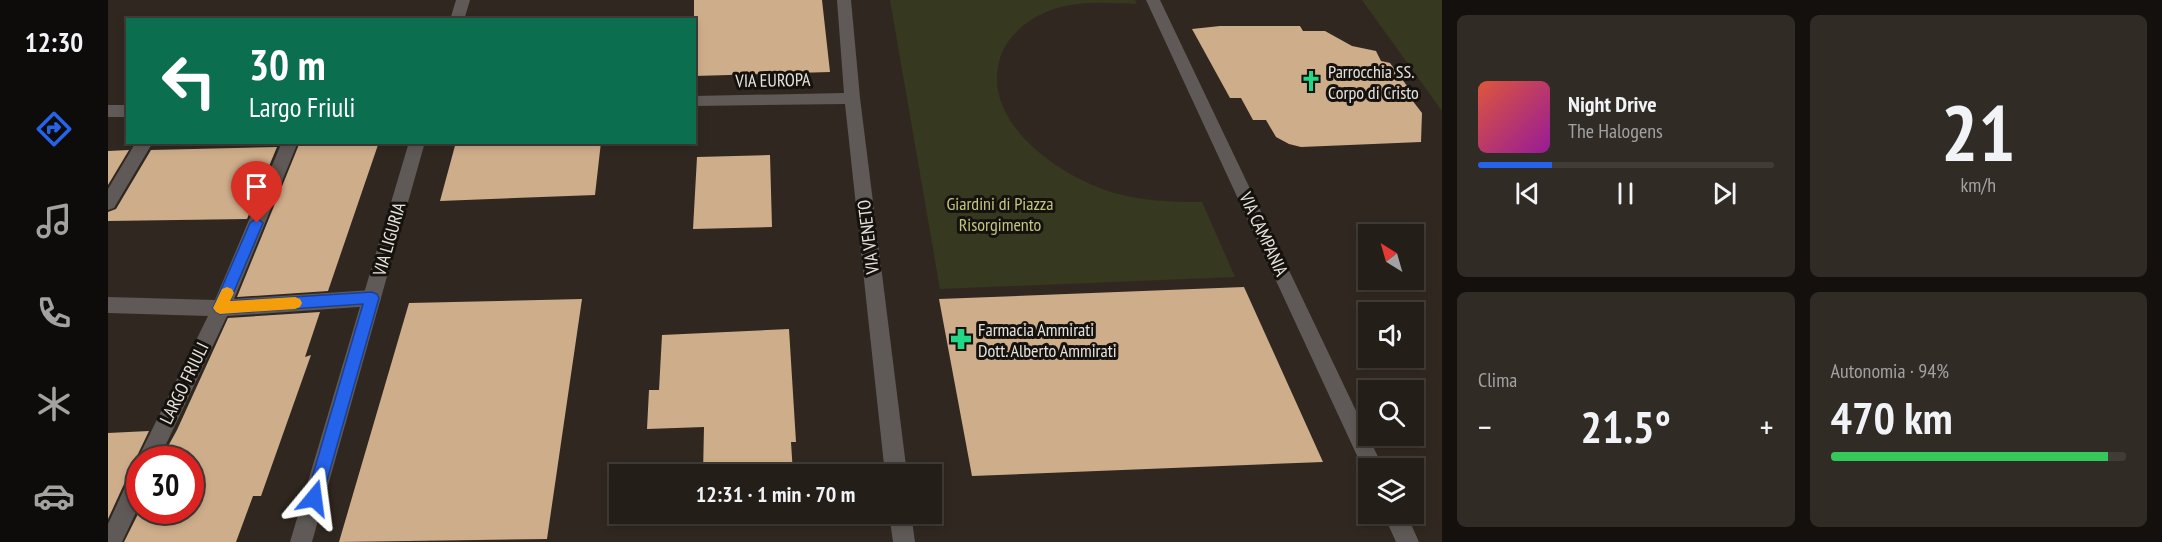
<!DOCTYPE html>
<html lang="it">
<head>
<meta charset="utf-8">
<style>
	:root { --surface:#241e18; --page:#302b25; --text:#f1f3f6; --muted:#a3a2a2; --line:#413c37; --accent:#2563eb }
	body { margin:0; font-family:"PT Sans Narrow",sans-serif; background:var(--page); color:var(--text); height:100vh; display:flex; flex-direction:column; font-size:22px; white-space:nowrap }
	* { box-sizing:border-box; margin:0 }
	p { font-size:20px; color:var(--muted) }
	.icon { flex:none; width:33px; height:33px; fill:none; stroke:currentColor; stroke-width:2; stroke-linecap:round; stroke-linejoin:round }
	.map { position:relative; flex:1; overflow:hidden }
	.side { display:flex; flex-direction:column; gap:15px; padding:15px; background:#14100d; width:720px }
	.side>* { flex:none }
	.guide { position:absolute; left:18px; top:18px; width:570px; height:126px; border-radius:0px; box-shadow:0 3px 9px #0003,0 0 0 2px var(--line); background:#0b6e4f; color:#fff; overflow:hidden }
	.needle { width:39px; rotate:323deg }
	.tools { position:absolute; left:1250px; top:224px; display:grid; gap:12px }
	.tools a { display:grid; place-items:center; width:66px; height:66px; border-radius:0px; background:var(--surface); box-shadow:0 3px 9px #0003,0 0 0 2px var(--line); font-size:30px }
	.speed { position:absolute; left:18px; top:446px; display:flex; gap:12px; font-size:30px; font-weight:700; text-align:center }
	.speed>* { display:grid; place-content:center; width:78px; height:78px; border-radius:50%; background:var(--surface); box-shadow:0 3px 9px #0003,0 0 0 2px var(--line); line-height:1 }
	.speed .limit { border:9px solid #d22; background:#fff; color:#111 }
	.pin { position:absolute; display:grid; place-items:center; width:51px; height:51px; color:#fff; margin:-62px -26px; border-radius:50% 50% 50% 0; rotate:-45deg; box-shadow:0 0 6px #0007 }
	.pin .icon { rotate:45deg }
	.me { position:absolute; width:66px; margin:-33px; rotate:16deg; stroke-linejoin:round; filter:drop-shadow(0 0 4px #0008) }
	.turn { display:flex; align-items:center; gap:21px; height:126px; padding:0 24px; font-size:27px }
	.turn .icon { width:78px; height:78px; stroke-width:2.5 }
	.turn b { display:block; font-size:42px; line-height:51px }
	.big { font-size:45px; font-weight:700; line-height:1.1 }
	.side .card { flex:1; display:flex; flex-direction:column; justify-content:center; gap:9px; min-width:0; padding:0 21px; border-radius:9px; background:var(--page) }
	.side .dial { align-items:center; gap:0 }
	.dial b { font-size:78px; line-height:1 }
	.song { display:flex; align-items:center; gap:18px }
	.cover { width:72px; height:72px; border-radius:9px; background:linear-gradient(135deg,hsl(10 70% 55%),hsl(300 70% 35%)) }
	.played { height:6px; border-radius:3px; background:linear-gradient(90deg,var(--accent) 25%,var(--line) 25%) }
	.keys { display:flex; justify-content:space-around; direction:ltr }
	.heat { display:flex; justify-content:space-between; align-items:center; font-size:33px; direction:ltr }
	.charge { height:9px; border-radius:4px; background:linear-gradient(90deg,#34c759 94%,var(--line) 0) }
	.side .tiles { flex:1; display:grid; gap:15px; grid-template-columns:repeat(2,1fr) }
	.trip { position:absolute; left:501px; top:464px; width:333px; height:60px; border-radius:0px; background:var(--surface); box-shadow:0 3px 9px #0003,0 0 0 2px var(--line); font-weight:700; line-height:60px; text-align:center }
	main { display:flex; flex:1; min-height:0 }
	.tab-bar { display:flex; flex-direction:column; width:108px; justify-content:space-around; align-items:center; background:#0e0c0a; color:var(--muted) }
	.tab-bar .icon { width:42px; height:42px }
	.tab-bar .active { color:var(--accent) }
	.tab-bar b { font-size:27px; color:var(--text) }
	.map>svg:first-child { display:block }
	.green { fill:#36381f }
	.building { fill:#cead8a }
	.lines { fill:none; stroke-linecap:round; stroke-linejoin:round }
	.lane { fill:#5f5a57; fill-rule:evenodd }
	.street { fill:#5f5a57; fill-rule:evenodd }
	.route { fill:#2563eb; stroke:#184099; stroke-width:1.5 }
	.slow { fill:#f59e0b }
	.labels { text-anchor:middle; dominant-baseline:central; stroke-width:6; stroke-linejoin:round; paint-order:stroke }
	.poi-label { font-size:18px; fill:#e8e2dd; stroke:#15120e; text-anchor:start }
	.street-label { font-size:18px; fill:#e8e2dd; stroke:#15120e }
	.park-label { font-size:18px; fill:#c1c781; stroke:#15120e }
</style>
</head>
<body>
<main>
<nav class="tab-bar">
<b>12:30</b>
<svg class="icon active" aria-label="directions" viewBox="0 0 24 24"><path d="M12 3l9 9-9 9-9-9zM9 14v-3h6M13 9l2 2-2 2"/></svg>
<svg class="icon" aria-label="music" viewBox="0 0 24 24"><path d="M9 18V5l10-2v13"/><circle cx="6" cy="18" r="3"/><circle cx="16" cy="16" r="3"/></svg>
<svg class="icon" aria-label="phone" viewBox="0 0 24 24"><path d="M5 4h4l2 5-3 2q2 4 5 5l2-3 5 2v4C11 20 4 13 5 4z"/></svg>
<svg class="icon" aria-label="climate" viewBox="0 0 24 24"><path d="M12 3v18M4 7l16 10M4 17L20 7"/></svg>
<svg class="icon" aria-label="car" viewBox="0 0 24 24"><path d="M5 17H2v-5l4-1 3-4h7l3 4 3 1v5h-3M9 17h6M6 11h13"/><circle cx="7" cy="17" r="2"/><circle cx="17" cy="17" r="2"/></svg>
</nav>
<div class="map">
<svg width="1334" height="542" viewBox="0 0 1334 542">
	<rect width="100%" height="100%" fill="#302820"/>
	<!-- green -->
	<path class="green" d="M 782,0 L 1027,0 L 1029,4 C 1001,3 970,0 943,10 C 919,19 897,37 891,62 C 876,122 946,171 994,189 C 1027,201 1060,202 1094,202 L 1127,277 L 832,289 Z
		M 1254,0 L 1334,0 L 1334,111 Z"/>
	<!-- building -->
	<path class="building" d="M 586,0 L 714,0 L 722,72 L 586,76 Z
		M 1112,26 L 1192,26 L 1195,31 L 1217,31 L 1244,46 L 1268,51 L 1273,61 L 1282,63 L 1308,98 L 1304,100 L 1314,113 L 1313,142 L 1193,147 L 1181,144 L 1168,137 L 1158,120 L 1145,120 L 1133,98 L 1122,98 L 1084,29 Z
		M 192,142 L 271,142 L 220,291 L 129,297 Z
		M 348,142 L 493,142 L 487,195 L 332,201 Z
		M 169,147 L 139,219 L 0,221 L 0,212 L 8,209 L 43,150 Z
		M 21,150 L 0,185 L 0,151 Z
		M 662,155 L 664,227 L 585,229 L 589,157 Z
		M 1136,287 L 1215,462 L 864,476 L 831,299 Z
		M 474,299 L 439,539 L 231,542 L 301,303 Z
		M 212,312 L 197,357 L 203,355 L 153,496 L 145,496 L 128,542 L 16,542 L 32,510 L 82,510 L 82,459 L 53,459 L 69,430 L 120,318 Z
		M 681,329 L 688,442 L 683,442 L 685,474 L 595,474 L 596,427 L 539,429 L 541,390 L 551,390 L 554,335 Z
		M 41,431 L 28,458 L 32,467 L 22,471 L 0,519 L 0,433 Z"/>
	<g class="lines">
		<!-- lane -->
		<path class="lane" d="M 28,142 L 45,142 L 6,208 L 0,210 L 0,189 Z
			M 174,142 L 190,142 L 126,299 L 264,290 L 271,292 L 273,298 L 271,304 L 264,306 L 119,316 L 51,459 L 32,459 L 32,464 L 30,459 L 33,452 L 100,316 L 0,313 L 0,297 L 107,300 Z
			M 32,469 L 32,504 L 14,542 L 0,542 L 0,524 L 24,472 Z"/>
		<!-- street -->
		<path class="street" d="M 348,0 L 362,0 L 356,20 L 342,20 Z
			M 729,0 L 743,0 L 752,98 L 799,474 L 777,474 L 737,104 L 586,106 L 586,96 L 736,93 Z
			M 1038,0 L 1052,0 L 1272,461 L 1276,468 L 1260,468 L 1260,476 L 1258,475 Z
			M 0,105 L 20,105 L 20,117 L 0,117 Z
			M 301,142 L 317,142 L 204,542 L 182,542 Z
			M 781,513 L 803,513 L 807,542 L 785,542 Z
			M 1275,513 L 1298,513 L 1311,542 L 1288,542 Z"/>
	</g>
	<!-- route -->
	<path class="route" d="M 149,218 L 155,223 L 122,301 L 264,292 L 269,294 L 271,298 L 214,498 L 212,503 L 206,506 L 200,503 L 198,498 L 255,304 L 112,314 L 108,312 L 105,308 L 142,223 Z"/>
	<!-- slow -->
	<path class="slow" d="M 119,287 L 124,289 L 126,293 L 122,301 L 187,297 L 192,299 L 194,303 L 192,307 L 187,309 L 112,314 L 108,312 L 105,308 L 114,289 Z"/>
	<!-- icons -->
	<defs>
		<symbol id="church-bare" viewBox="-9 -9 18 18"><path d="M-1.2-6h2.4v3.5h3.3v2.4h-3.3V6h-2.4V-.1h-3.3v-2.4h3.3Z" fill="#21d887" stroke="#15120e" stroke-width="2.5" paint-order="stroke"/></symbol>
		<symbol id="pharmacy-bare" viewBox="-9 -9 18 18"><path d="M-2-6h4v4h4v4h-4v4h-4v-4h-4v-4h4Z" fill="#21d887" stroke="#15120e" stroke-width="2.5" paint-order="stroke"/></symbol>
	</defs>
	<g fill-rule="evenodd">
		<use href="#church-bare" x="1188" y="66" width="30" height="30"/>
		<use href="#pharmacy-bare" x="838" y="324" width="30" height="30"/>
	</g>
	<g class="labels">
		<!-- poi labels -->
		<g class="poi-label">
			<text x="1220" y="71">Parrocchia SS.<tspan x="1220" dy="21">Corpo di Cristo</tspan></text>
			<text x="870" y="329">Farmacia Ammirati<tspan x="870" dy="21">Dott. Alberto Ammirati</tspan></text>
		</g>
		<!-- street labels -->
		<g class="street-label">
			<text transform="translate(665 80) rotate(-1)">VIA EUROPA</text>
			<text transform="translate(1156 234) rotate(65)">VIA CAMPANIA</text>
			<text transform="translate(760 237) rotate(-97)">VIA VENETO</text>
			<text transform="translate(281 239) rotate(-74)">VIA LIGURIA</text>
			<text transform="translate(76 383) rotate(-64)">LARGO FRIULI</text>
		</g>
		<!-- park labels -->
		<g class="park-label">
			<text x="892" y="203">Giardini di Piazza<tspan x="892" dy="21">Risorgimento</tspan></text>
		</g>
	</g>
</svg>
<div class="tools">
<a><svg class="needle" viewBox="-14 -14 28 28"><path d="M0-13l5 13h-10z" fill="#e53935"/><path d="M0 13l5-13h-10z" fill="#a3a2a2"/></svg></a>
<a><svg class="icon" aria-label="sound" viewBox="0 0 24 24"><path d="M4 9h4l5-4v14l-5-4H4zM17 9q2 3 0 6"/></svg></a>
<a><svg class="icon" aria-label="search" viewBox="0 0 24 24"><circle cx="10" cy="10" r="6"/><path d="M15 15l6 6"/></svg></a>
<a><svg class="icon" aria-label="layers" viewBox="0 0 24 24"><path d="M12 4l9 5-9 5-9-5zM3 14l9 5 9-5"/></svg></a>
</div>
<div class="speed"><div class="limit">30</div></div>
<div class="pin" style="left:149px;top:223px;background:#d93025"><svg class="icon" aria-label="arrive" viewBox="0 0 24 24"><path d="M6 21V4h12l-3 4 3 4H6"/></svg></div>
<svg class="me" style="left:206px;top:498px" viewBox="-20 -20 40 40"><path d="M0-17L14 15 0 8-14 15z" fill="#2563eb" stroke="#fff" stroke-width="4"/></svg>
<div class="trip">12:31 · 1 min · 70 m</div>
<div class="guide">
<div class="turn"><svg class="icon" aria-label="left" viewBox="0 0 24 24"><path d="M17 20v-9H6M10 6l-5 5 5 5"/></svg><div><b>30 m</b>Largo Friuli</div></div>
</div>
</div>
<section class="side">
<div class="tiles">
<div class="card">
<div class="song"><i class="cover"></i><div><b>Night Drive</b><p>The Halogens</p></div></div>
<div class="played"></div>
<div class="keys"><svg class="icon" aria-label="previous" viewBox="0 0 24 24"><path d="M18 5L8 12l10 7zM5 5v14"/></svg><svg class="icon" aria-label="pause" viewBox="0 0 24 24"><path d="M8 5v14M16 5v14"/></svg><svg class="icon" aria-label="next" viewBox="0 0 24 24"><path d="M6 5l10 7-10 7zM19 5v14"/></svg></div>
</div>
<div class="card dial"><b>21</b><p>km/h</p></div>
<div class="card"><p>Clima</p>
<div class="heat"><a>−</a><b class="big">21.5°</b><a>+</a></div>
</div>
<div class="card"><p>Autonomia · 94%</p><b class="big">470 km</b><div class="charge"></div></div>
</div>
</section>
</main>
</body>
</html>
